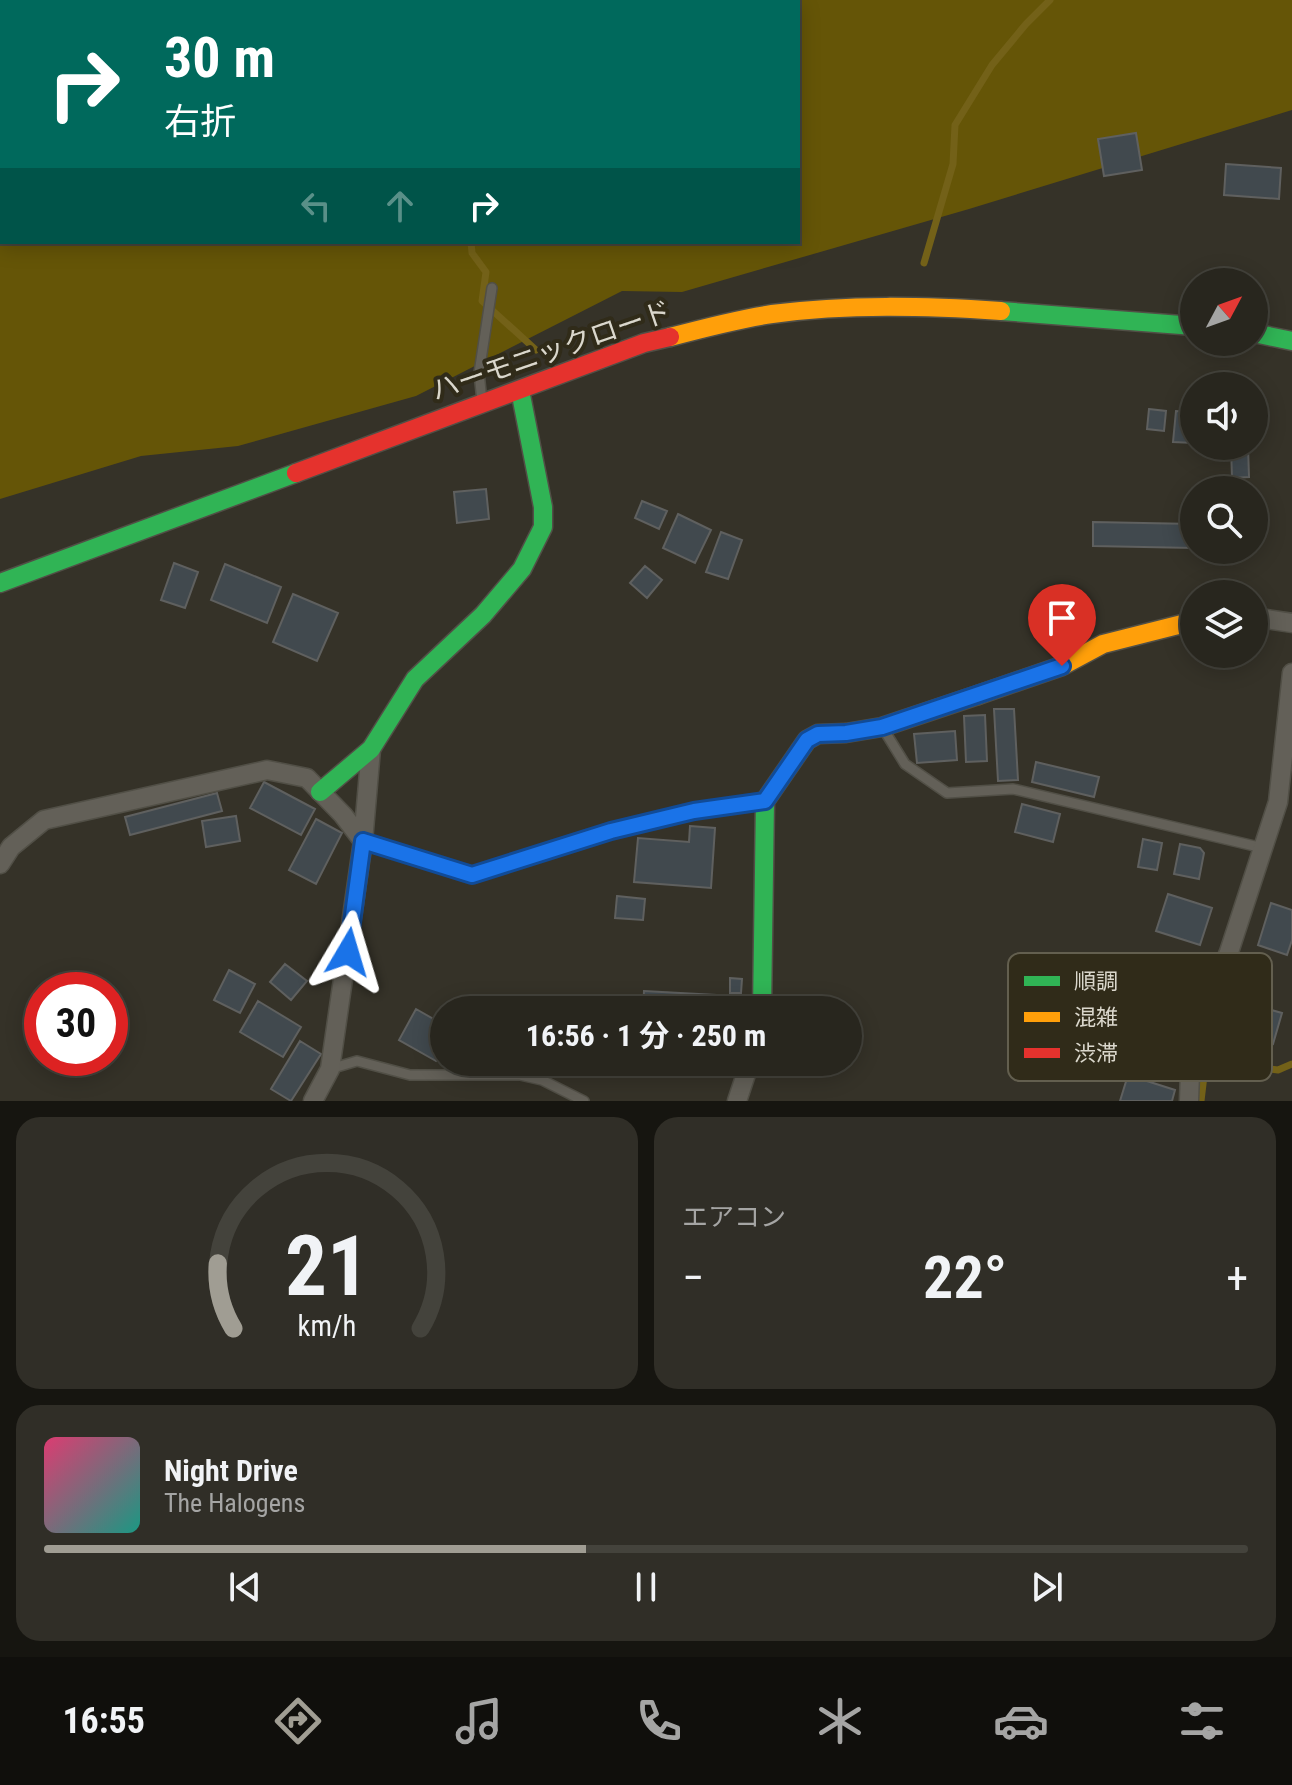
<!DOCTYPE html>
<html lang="ja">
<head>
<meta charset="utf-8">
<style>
	:root { --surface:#28261e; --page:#302e27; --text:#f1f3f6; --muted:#a5a5a4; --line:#44433c; --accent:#a09d93 }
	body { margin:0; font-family:"Roboto Condensed","Noto Sans JP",sans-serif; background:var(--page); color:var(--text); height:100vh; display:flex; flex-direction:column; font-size:30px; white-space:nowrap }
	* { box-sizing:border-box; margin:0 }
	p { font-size:26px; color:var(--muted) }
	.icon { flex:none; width:44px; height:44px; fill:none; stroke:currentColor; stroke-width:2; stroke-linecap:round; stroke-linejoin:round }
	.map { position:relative; height:1101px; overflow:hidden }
	.panel { display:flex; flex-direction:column; gap:16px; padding:16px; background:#161510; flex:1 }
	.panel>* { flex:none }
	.banner { position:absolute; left:0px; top:0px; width:800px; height:244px; box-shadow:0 4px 20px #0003,0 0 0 2px var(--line); background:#00695c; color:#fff; overflow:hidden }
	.needle { width:52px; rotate:49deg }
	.buttons { position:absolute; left:1180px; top:268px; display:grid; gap:16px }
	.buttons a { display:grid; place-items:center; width:88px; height:88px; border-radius:50%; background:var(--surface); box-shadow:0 4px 20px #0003,0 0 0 2px var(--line); font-size:40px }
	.speed { position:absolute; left:24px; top:972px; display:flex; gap:16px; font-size:40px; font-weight:700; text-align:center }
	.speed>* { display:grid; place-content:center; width:104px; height:104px; border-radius:50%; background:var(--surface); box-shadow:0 4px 20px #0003,0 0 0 2px var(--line); line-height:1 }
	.speed .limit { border:12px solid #d22; background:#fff; color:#111 }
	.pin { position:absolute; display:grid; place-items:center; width:68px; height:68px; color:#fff; margin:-82px -34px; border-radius:50% 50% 50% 0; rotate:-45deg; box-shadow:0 0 8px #0007 }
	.pin .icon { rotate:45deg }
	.me { position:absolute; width:88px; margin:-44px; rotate:7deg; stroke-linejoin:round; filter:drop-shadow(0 0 6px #0008) }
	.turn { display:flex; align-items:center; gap:28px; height:168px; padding:0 32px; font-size:36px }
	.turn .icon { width:104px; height:104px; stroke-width:2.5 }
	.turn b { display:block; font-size:56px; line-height:68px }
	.lanes { display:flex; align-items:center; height:76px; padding:0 32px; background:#0003; justify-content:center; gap:40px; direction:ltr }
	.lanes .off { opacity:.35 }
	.big { font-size:60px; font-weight:700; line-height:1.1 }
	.panel .card { flex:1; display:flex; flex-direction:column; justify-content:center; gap:12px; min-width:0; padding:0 28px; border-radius:24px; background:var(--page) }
	.panel .dial { align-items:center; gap:0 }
	.dial svg { height:208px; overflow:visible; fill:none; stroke:var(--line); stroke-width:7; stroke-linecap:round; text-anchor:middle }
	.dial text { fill:var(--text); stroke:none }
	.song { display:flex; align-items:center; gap:24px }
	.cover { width:96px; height:96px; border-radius:12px; background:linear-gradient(135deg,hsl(340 70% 55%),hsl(170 70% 35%)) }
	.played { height:8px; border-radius:4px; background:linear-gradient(90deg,var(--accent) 45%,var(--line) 45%) }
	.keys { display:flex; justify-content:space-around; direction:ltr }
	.heat { display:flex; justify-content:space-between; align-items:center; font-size:44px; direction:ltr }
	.panel .tiles { flex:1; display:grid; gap:16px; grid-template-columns:1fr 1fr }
	.card:last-child { grid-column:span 2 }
	.trip { position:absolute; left:430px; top:996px; width:432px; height:80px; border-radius:40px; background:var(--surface); box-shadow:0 4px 20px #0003,0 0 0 2px var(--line); font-weight:700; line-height:80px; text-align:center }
	.tab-bar { display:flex; height:128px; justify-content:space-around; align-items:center; background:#100f0c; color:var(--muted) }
	.tab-bar .icon { width:56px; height:56px }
	.tab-bar .selected { color:var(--accent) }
	.tab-bar b { font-size:36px; color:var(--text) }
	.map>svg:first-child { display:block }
	.forest { fill:#655507; fill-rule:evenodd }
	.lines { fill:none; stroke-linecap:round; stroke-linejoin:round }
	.stream { stroke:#736118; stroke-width:7 }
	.building { fill:#41494e; stroke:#5f605f; stroke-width:2 }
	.lane-casing { stroke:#514f46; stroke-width:12 }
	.street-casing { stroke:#514f46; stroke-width:21 }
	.fast-casing { stroke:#514f46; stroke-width:21 }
	.slow-casing { stroke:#514f46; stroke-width:21 }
	.jam-casing { stroke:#514f46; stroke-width:21 }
	.lane { stroke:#636058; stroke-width:9 }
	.street { stroke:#636058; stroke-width:18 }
	.fast { stroke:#30b455; stroke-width:18 }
	.slow { stroke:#ff9f0a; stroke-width:18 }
	.jam { stroke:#e5322d; stroke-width:18 }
	.route-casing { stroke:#114b97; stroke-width:20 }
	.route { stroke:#1a73e8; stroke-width:14 }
	.labels { text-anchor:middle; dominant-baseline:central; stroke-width:8; stroke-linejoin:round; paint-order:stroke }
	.street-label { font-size:28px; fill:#dad7cc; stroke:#302b19 }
	.key { fill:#302b19; stroke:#635f4f; stroke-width:2 }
	.key-label { font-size:22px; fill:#dad7cc }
</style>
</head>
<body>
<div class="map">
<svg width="1292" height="1101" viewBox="0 0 1292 1101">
	<rect width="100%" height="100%" fill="#353228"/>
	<!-- forest -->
	<path class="forest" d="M 0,0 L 1292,0 L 1292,110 L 969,209 L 682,292 L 622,291 L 416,396 L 238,446 L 141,456 L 0,499 ZM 2,2 L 798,2 L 798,242 L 2,242 Z"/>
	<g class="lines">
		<!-- stream -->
		<path class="stream" d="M 424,0 L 425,2
			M 471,242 L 472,253 L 486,272 L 482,301 L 536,350
			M 924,263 L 953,164 L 955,125 L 992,65 L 1026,24 L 1050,0
			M 1201,1101 L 1205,1067 L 1227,1064 L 1278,1070 L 1292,1064"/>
	</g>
	<!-- building -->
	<path class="building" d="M 1136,133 L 1142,170 L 1104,176 L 1098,139 Z
		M 1226,164 L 1281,168 L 1279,199 L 1224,195 Z
		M 1149,409 L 1166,411 L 1164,431 L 1147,429 Z
		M 1176,411 L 1194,413 L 1194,443 L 1173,442 Z
		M 1231,446 L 1248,446 L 1249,477 L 1232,478 Z
		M 486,489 L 489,519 L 457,523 L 454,492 Z
		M 642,501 L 667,511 L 659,529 L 635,518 Z
		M 678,514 L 711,530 L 695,563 L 663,548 Z
		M 1093,522 L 1194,524 L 1194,548 L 1093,546 Z
		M 721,532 L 742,540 L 728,579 L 706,572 Z
		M 174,563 L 198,572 L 185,608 L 161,600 Z
		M 225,564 L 281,587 L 267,623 L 211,600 Z
		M 645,566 L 662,580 L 647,598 L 630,583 Z
		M 293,594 L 338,613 L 317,661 L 273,642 Z
		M 994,709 L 1014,709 L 1018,780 L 998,781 Z
		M 985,715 L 987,761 L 966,762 L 964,716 Z
		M 955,731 L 957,760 L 917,763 L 914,734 Z
		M 1036,762 L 1099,777 L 1094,797 L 1032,782 Z
		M 264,782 L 315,809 L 301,835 L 250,808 Z
		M 217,793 L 222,811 L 130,835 L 125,817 Z
		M 1022,804 L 1060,814 L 1053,842 L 1015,832 Z
		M 236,816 L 240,841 L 206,847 L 202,821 Z
		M 316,819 L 342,833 L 316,884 L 289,870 Z
		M 690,826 L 715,828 L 711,888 L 634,882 L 638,838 L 689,842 Z
		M 1143,839 L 1162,843 L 1157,870 L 1138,867 Z
		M 1180,844 L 1200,848 L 1204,853 L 1199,879 L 1174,874 Z
		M 1168,894 L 1212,908 L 1200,945 L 1156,931 Z
		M 617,896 L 645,899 L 643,920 L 615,918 Z
		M 1271,903 L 1292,910 L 1292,940 L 1287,955 L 1258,945 Z
		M 285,964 L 307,981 L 291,1000 L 270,982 Z
		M 229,970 L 255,984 L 240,1013 L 214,1000 Z
		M 730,978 L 742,979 L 741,993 L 730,993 Z
		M 644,991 L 716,995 L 715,1010 L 643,1010 Z
		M 258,1001 L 301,1027 L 283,1057 L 240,1032 Z
		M 727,1001 L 742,1001 L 742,1010 L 727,1010 Z
		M 1257,1006 L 1282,1013 L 1273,1044 L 1248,1037 Z
		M 416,1009 L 444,1025 L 444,1047 L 436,1061 L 399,1040 Z
		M 300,1041 L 321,1054 L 291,1101 L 271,1089 Z
		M 1128,1075 L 1175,1090 L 1172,1101 L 1120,1101 Z"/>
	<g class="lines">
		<defs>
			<path id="lane" d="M 482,401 L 479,373 L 492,288
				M 884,730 L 905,764 L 947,793 L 1013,789 L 1263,848
				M 363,841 L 472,875 L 611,831 L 694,811 L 764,801
				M 330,1069 L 357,1061 L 410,1075 L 520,1075 L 542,1080 L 584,1101"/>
			<path id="street" d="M 1254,617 L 1292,623
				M 0,864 L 11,847 L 44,820 L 267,770 L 307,778 L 343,815 L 363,841
				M 313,1101 L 330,1069 L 363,841 L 371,749
				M 737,1101 L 750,1062
				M 1189,1101 L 1191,1046 L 1229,952 L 1278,802 L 1292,673"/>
			<path id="fast" d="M 1001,311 L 1194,326
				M 1254,333 L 1292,341
				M 0,583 L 296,473
				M 320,792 L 371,749 L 415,679 L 483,615 L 522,569 L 543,527 L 543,507 L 520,390
				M 762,1010 L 765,801 L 807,740 L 818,734 L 846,733 L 882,727 L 978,695"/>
			<path id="slow" d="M 670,337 C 704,328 738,319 772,314 C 848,304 925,306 1001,311
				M 978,695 L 1062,666 L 1103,644 L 1194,621"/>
			<path id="jam" d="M 296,473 L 644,343 L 670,337"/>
		</defs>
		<!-- lane casing -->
		<use href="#lane" class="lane-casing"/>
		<!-- street casing -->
		<use href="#street" class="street-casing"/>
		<!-- fast casing -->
		<use href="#fast" class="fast-casing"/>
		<!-- slow casing -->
		<use href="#slow" class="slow-casing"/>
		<!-- jam casing -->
		<use href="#jam" class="jam-casing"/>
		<!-- lane -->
		<use href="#lane" class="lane"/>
		<!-- street -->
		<use href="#street" class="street"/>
		<!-- fast -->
		<use href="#fast" class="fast"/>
		<!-- slow -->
		<use href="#slow" class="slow"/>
		<!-- jam -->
		<use href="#jam" class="jam"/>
	</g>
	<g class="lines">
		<defs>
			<path id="route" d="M 348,952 L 363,841 L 472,875 L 611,831 L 694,811 L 765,801 L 807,740 L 818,734 L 846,733 L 882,727 L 1062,666"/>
		</defs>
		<!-- route casing -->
		<use href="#route" class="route-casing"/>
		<!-- route -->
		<use href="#route" class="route"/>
	</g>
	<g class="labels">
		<!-- street labels -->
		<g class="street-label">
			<text transform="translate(551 351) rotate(-19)">ハーモニックロード</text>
		</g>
	</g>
	<!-- legend -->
	<rect x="1008" y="953" width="264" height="128" rx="12" class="key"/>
	<rect x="1024" y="976" width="36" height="10" fill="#30b455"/>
	<rect x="1024" y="1012" width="36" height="10" fill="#ff9f0a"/>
	<rect x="1024" y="1048" width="36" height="10" fill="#e5322d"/>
	<g class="key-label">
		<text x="1074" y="989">順調</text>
		<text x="1074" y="1025">混雑</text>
		<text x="1074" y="1061">渋滞</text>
	</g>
</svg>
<div class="buttons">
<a><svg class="needle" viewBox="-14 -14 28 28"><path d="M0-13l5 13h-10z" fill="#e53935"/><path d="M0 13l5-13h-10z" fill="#a5a5a4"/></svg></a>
<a><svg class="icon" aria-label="sound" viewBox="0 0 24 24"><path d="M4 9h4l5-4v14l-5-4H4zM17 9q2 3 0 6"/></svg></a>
<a><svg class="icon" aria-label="search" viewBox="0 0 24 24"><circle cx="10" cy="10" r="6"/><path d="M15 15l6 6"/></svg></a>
<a><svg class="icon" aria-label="layers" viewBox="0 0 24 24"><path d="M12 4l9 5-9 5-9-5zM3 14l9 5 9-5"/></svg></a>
</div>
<div class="speed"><div class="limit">30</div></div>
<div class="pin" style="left:1062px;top:666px;background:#d93025"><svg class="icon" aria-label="arrive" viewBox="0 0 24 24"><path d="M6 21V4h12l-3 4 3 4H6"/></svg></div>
<svg class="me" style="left:348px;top:952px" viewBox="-20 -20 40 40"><path d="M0-17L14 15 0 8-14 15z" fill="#1a73e8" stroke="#fff" stroke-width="4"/></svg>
<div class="trip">16:56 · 1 分 · 250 m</div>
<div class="banner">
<div class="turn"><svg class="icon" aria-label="right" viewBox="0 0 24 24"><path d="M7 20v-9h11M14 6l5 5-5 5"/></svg><div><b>30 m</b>右折</div></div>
<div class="lanes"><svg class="icon off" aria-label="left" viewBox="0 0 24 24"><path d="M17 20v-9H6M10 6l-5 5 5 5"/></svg><svg class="icon off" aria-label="ahead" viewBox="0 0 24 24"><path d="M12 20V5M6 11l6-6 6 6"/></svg><svg class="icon" aria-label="right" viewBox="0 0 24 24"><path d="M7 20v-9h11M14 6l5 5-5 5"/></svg></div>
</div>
</div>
<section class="panel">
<div class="tiles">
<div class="card dial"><svg viewBox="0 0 100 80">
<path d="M14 69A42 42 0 1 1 86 69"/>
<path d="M14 69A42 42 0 0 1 8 44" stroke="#a09d93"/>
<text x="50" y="56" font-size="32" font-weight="700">21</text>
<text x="50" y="72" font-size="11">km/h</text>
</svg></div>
<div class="card"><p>エアコン</p>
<div class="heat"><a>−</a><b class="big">22°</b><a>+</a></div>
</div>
<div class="card">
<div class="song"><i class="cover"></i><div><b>Night Drive</b><p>The Halogens</p></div></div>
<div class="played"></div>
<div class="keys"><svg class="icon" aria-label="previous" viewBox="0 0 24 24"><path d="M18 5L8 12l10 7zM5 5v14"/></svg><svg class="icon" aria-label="pause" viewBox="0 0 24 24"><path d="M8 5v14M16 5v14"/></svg><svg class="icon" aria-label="next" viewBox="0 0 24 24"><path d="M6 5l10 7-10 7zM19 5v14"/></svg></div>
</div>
</div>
</section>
<nav class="tab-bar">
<b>16:55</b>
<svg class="icon selected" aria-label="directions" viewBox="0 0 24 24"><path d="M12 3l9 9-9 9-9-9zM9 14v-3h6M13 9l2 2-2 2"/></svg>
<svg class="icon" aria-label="music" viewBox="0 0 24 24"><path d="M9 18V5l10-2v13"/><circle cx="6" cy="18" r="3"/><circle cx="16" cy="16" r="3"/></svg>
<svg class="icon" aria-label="phone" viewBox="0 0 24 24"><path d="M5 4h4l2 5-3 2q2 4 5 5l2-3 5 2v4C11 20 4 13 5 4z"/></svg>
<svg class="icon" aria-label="climate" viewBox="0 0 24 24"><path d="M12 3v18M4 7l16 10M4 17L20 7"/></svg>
<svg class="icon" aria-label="car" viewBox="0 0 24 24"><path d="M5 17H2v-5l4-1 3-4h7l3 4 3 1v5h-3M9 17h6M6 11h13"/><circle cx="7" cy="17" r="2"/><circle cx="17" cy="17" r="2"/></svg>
<svg class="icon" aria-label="filters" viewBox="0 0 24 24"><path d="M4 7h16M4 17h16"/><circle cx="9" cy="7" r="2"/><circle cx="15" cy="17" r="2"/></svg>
</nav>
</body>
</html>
